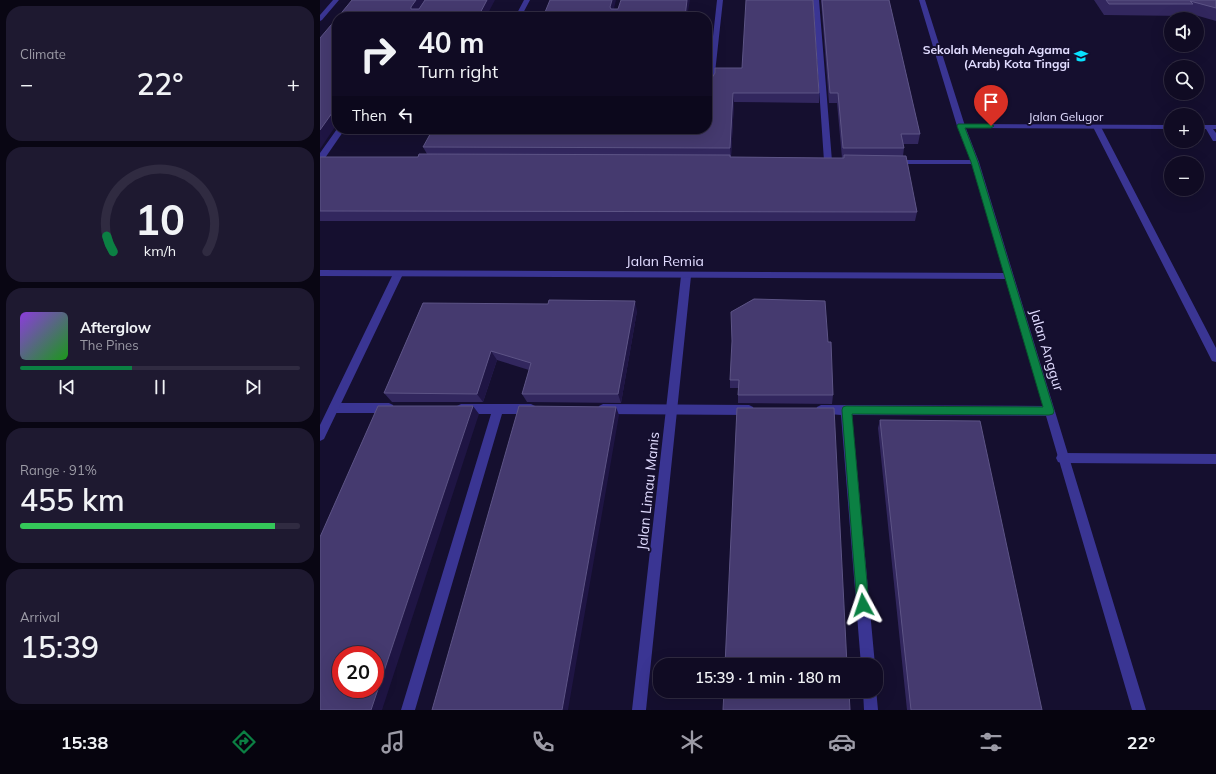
<!DOCTYPE html>
<html lang="en">
<head>
<meta charset="utf-8">
<style>
	:root { --surface:#100b23; --page:#1e1930; --text:#f1f3f6; --muted:#9c9ba6; --line:#302b41; --accent:#0b8043 }
	body { margin:0; font-family:Mulish,sans-serif; background:var(--page); color:var(--text); height:100vh; display:flex; flex-direction:column; font-size:15px; white-space:nowrap }
	* { box-sizing:border-box; margin:0 }
	p { font-size:13px; color:var(--muted) }
	.icon { flex:none; width:22px; height:22px; fill:none; stroke:currentColor; stroke-width:2; stroke-linecap:round; stroke-linejoin:round }
	.map { position:relative; flex:1; overflow:hidden }
	.panel { display:flex; flex-direction:column; gap:6px; padding:6px; background:#090613; width:320px }
	.panel>* { flex:none }
	.hud { position:absolute; left:12px; top:12px; width:380px; height:122px; border-radius:16px; box-shadow:0 4px 16px #0002,0 0 0 1px var(--line); background:#100b23; color:var(--text); overflow:hidden }
	.controls { position:absolute; left:844px; top:12px; display:grid; gap:8px }
	.controls a { display:grid; place-items:center; width:40px; height:40px; border-radius:50%; background:var(--surface); box-shadow:0 4px 16px #0002,0 0 0 1px var(--line); font-size:20px }
	.speed { position:absolute; left:12px; top:646px; display:flex; gap:8px; font-size:20px; font-weight:700; text-align:center }
	.speed>* { display:grid; place-content:center; width:52px; height:52px; border-radius:50%; background:var(--surface); box-shadow:0 4px 16px #0002,0 0 0 1px var(--line); line-height:1 }
	.speed .limit { border:6px solid #d22; background:#fff; color:#111 }
	.pin { position:absolute; display:grid; place-items:center; width:34px; height:34px; color:#fff; margin:-41px -17px; border-radius:50% 50% 50% 0; rotate:-45deg; box-shadow:0 0 4px #0007 }
	.pin .icon { rotate:45deg }
	.me { position:absolute; width:44px; margin:-22px; rotate:355deg; stroke-linejoin:round; filter:drop-shadow(0 0 3px #0008) }
	.turn { display:flex; align-items:center; gap:14px; height:84px; padding:0 20px; font-size:18px }
	.turn .icon { width:52px; height:52px; stroke-width:2.5 }
	.turn b { display:block; font-size:28px; line-height:34px }
	.then { display:flex; align-items:center; height:38px; padding:0 20px; background:#0003; gap:8px; font-size:15px }
	.big { font-size:30px; font-weight:600; line-height:1.1 }
	.panel .card { flex:1; display:flex; flex-direction:column; justify-content:center; gap:6px; min-width:0; padding:0 14px; border-radius:16px; background:var(--page) }
	.panel .dial { align-items:center; gap:0 }
	.dial svg { height:104px; overflow:visible; fill:none; stroke:var(--line); stroke-width:7; stroke-linecap:round; text-anchor:middle }
	.dial text { fill:var(--text); stroke:none }
	.song { display:flex; align-items:center; gap:12px }
	.cover { width:48px; height:48px; border-radius:6px; background:linear-gradient(135deg,hsl(270 70% 55%),hsl(120 70% 35%)) }
	.played { height:4px; border-radius:2px; background:linear-gradient(90deg,var(--accent) 40%,var(--line) 40%) }
	.keys { display:flex; justify-content:space-around; direction:ltr }
	.heat { display:flex; justify-content:space-between; align-items:center; font-size:22px; direction:ltr }
	.charge { height:6px; border-radius:3px; background:linear-gradient(90deg,#34c759 91%,var(--line) 0) }
	.trip { position:absolute; left:333px; top:658px; width:230px; height:40px; border-radius:16px; background:var(--surface); box-shadow:0 4px 16px #0002,0 0 0 1px var(--line); font-weight:600; line-height:40px; text-align:center }
	.dock { display:flex; height:64px; justify-content:space-around; align-items:center; background:#06040e; color:var(--muted) }
	.dock .icon { width:28px; height:28px }
	.dock .current { color:var(--accent) }
	.dock b { font-size:18px; color:var(--text) }
	main { display:flex; flex:1; min-height:0 }
	.map>svg:first-child { display:block }
	.lines { fill:none; stroke-linecap:round; stroke-linejoin:round }
	.service { fill:#3a3593; fill-rule:evenodd }
	.minor { fill:#3a3593; fill-rule:evenodd }
	.tertiary { fill:#3a3593; fill-rule:evenodd }
	.wall { fill:#32275e }
	.shaded-wall { fill:#1f1544 }
	.building { fill:#453a6f; stroke:#5d5486; fill-rule:evenodd }
	.route { fill:#0b8043; stroke:#07532c }
	.labels { text-anchor:middle; dominant-baseline:central; stroke-width:4; stroke-linejoin:round; paint-order:stroke }
	.far-poi-label { font-size:12px; font-weight:bold; fill:#e1dcff; stroke:#150f2f; text-anchor:end }
	.far-street-label { font-size:12px; fill:#e1dcff; stroke:#150f2f }
	.street-label { font-size:14px; fill:#e1dcff; stroke:#150f2f }
</style>
</head>
<body>
<main>
<section class="panel">
<div class="card"><p>Climate</p>
<div class="heat"><a>−</a><b class="big">22°</b><a>+</a></div>
</div>
<div class="card dial"><svg viewBox="0 0 100 80">
<path d="M14 69A42 42 0 1 1 86 69"/>
<path d="M14 69A42 42 0 0 1 9 57" stroke="#0b8043"/>
<text x="50" y="56" font-size="32" font-weight="700">10</text>
<text x="50" y="72" font-size="11">km/h</text>
</svg></div>
<div class="card">
<div class="song"><i class="cover"></i><div><b>Afterglow</b><p>The Pines</p></div></div>
<div class="played"></div>
<div class="keys"><svg class="icon" aria-label="previous" viewBox="0 0 24 24"><path d="M18 5L8 12l10 7zM5 5v14"/></svg><svg class="icon" aria-label="pause" viewBox="0 0 24 24"><path d="M8 5v14M16 5v14"/></svg><svg class="icon" aria-label="next" viewBox="0 0 24 24"><path d="M6 5l10 7-10 7zM19 5v14"/></svg></div>
</div>
<div class="card"><p>Range · 91%</p><b class="big">455 km</b><div class="charge"></div></div>
<div class="card"><p>Arrival</p><b class="big">15:39</b></div>
</section>
<div class="map">
<svg width="896" height="710" viewBox="0 0 896 710">
	<rect width="100%" height="100%" fill="#150f2f"/>
	<g class="lines">
		<!-- service -->
		<path class="service" d="M 493,0 L 499,0 L 512,161 L 508,163 L 504,161 Z
			M 774,125 L 777,125 L 781,127 L 896,348 L 896,362 L 892,361 L 773,127 Z
			M 17,129 L 25,129 L 3,161 L 0,161 L 0,153 Z
			M 572,160 L 655,160 L 659,162 L 655,164 L 575,164 L 571,162 Z
			M 14,403 L 69,403 L 73,405 L 74,408 L 73,411 L 69,413 L 14,413 L 10,411 L 9,408 L 10,405 Z
			M 141,404 L 211,404 L 215,406 L 216,409 L 215,412 L 211,414 L 182,414 L 95,710 L 81,710 L 171,414 L 141,414 L 137,412 L 136,409 L 137,406 Z
			M 283,404 L 429,405 L 433,407 L 434,410 L 433,413 L 429,415 L 283,414 L 279,412 L 278,409 L 279,406 Z
			M 501,405 L 729,406 L 733,408 L 734,411 L 733,414 L 729,416 L 532,415 L 555,665 L 541,665 L 521,415 L 497,413 L 496,410 L 497,407 Z
			M 742,453 L 896,454 L 896,464 L 742,463 L 738,462 L 736,458 L 738,454 Z
			M 556,689 L 558,710 L 544,710 L 543,691 L 556,691 Z"/>
		<!-- minor -->
		<path class="minor" d="M 13,0 L 19,0 L 2,20 L 0,21 L 0,15 Z
			M 204,0 L 210,0 L 201,17 L 195,17 Z
			M 397,0 L 403,0 L 394,82 L 389,90 L 387,91 Z
			M 638,124 L 851,125 L 851,129 L 641,128 L 637,126 Z
			M 877,125 L 896,125 L 896,129 L 893,129 L 896,133 L 896,141 L 893,141 L 886,129 L 877,129 Z
			M 78,271 L 83,274 L 4,439 L 0,441 L 0,425 L 73,274 Z
			M 366,273 L 371,276 L 326,710 L 312,710 L 361,276 Z"/>
		<!-- tertiary -->
		<path class="tertiary" d="M 599,0 L 605,0 L 645,126 L 659,162 L 826,710 L 812,710 L 686,279 L 0,276 L 0,270 L 684,273 L 651,162 L 637,126 Z"/>
	</g>
	<!-- wall -->
	<path class="wall" d="M 501,0 L 569,0 L 600,134 L 598,144 L 583,144 L 584,148 L 583,156 L 597,212 L 595,221 L 0,221 L 0,157 L 98,157 L 107,154 L 103,147 L 387,82 L 499,93 L 499,103 L 414,102 L 411,157 L 522,158 L 517,103 L 509,103 Z
		M 774,0 L 896,0 L 896,21 L 868,13 L 867,16 L 784,15 Z
		M 103,303 L 317,311 L 301,403 L 207,402 L 202,394 L 209,370 L 177,360 L 163,402 L 72,402 L 64,393 Z
		M 508,342 L 513,395 L 512,404 L 418,403 L 418,388 L 410,388 L 410,380 Z
		M 560,420 L 722,710 L 587,710 L 558,428 Z"/>
	<!-- shaded-wall -->
	<path class="shaded-wall" d="M 96,0 L 106,0 L 95,16 L 91,9 L 91,7 Z
		M 167,0 L 175,0 L 166,17 L 158,17 Z
		M 292,0 L 296,0 L 292,17 L 290,7 Z
		M 367,0 L 370,0 L 367,17 L 365,17 Z
		M 413,93 L 414,102 L 411,157 L 410,148 Z
		M 17,106 L 17,124 L 0,149 L 0,130 Z
		M 315,301 L 317,311 L 301,403 L 298,394 Z
		M 171,351 L 177,360 L 163,402 L 157,394 Z
		M 153,406 L 159,414 L 62,710 L 51,710 Z
		M 296,407 L 299,415 L 248,710 L 242,710 Z"/>
	<!-- building -->
	<path class="building" d="M 32,0 L 96,0 L 91,7 L 91,9 L 99,9 L 105,0 L 167,0 L 158,17 L 18,17 Z
		M 230,0 L 292,0 L 290,7 L 291,9 L 298,9 L 301,0 L 367,0 L 365,17 L 223,17 Z
		M 426,0 L 493,0 L 499,93 L 413,93 L 410,148 L 103,147 L 113,129 L 387,129 L 387,82 L 390,81 L 395,73 L 395,68 L 422,68 Z
		M 502,0 L 569,0 L 600,134 L 581,134 L 584,148 L 523,148 L 518,93 L 510,93 Z
		M 786,0 L 896,0 L 896,8 L 870,1 L 873,4 L 789,4 Z
		M 17,18 L 17,106 L 0,130 L 0,38 Z
		M 99,154 L 410,155 L 410,157 L 508,158 L 524,158 L 524,155 L 586,156 L 597,212 L 0,211 L 0,157 L 98,157 Z
		M 434,299 L 505,301 L 508,342 L 511,342 L 513,395 L 418,395 L 419,380 L 410,380 L 412,341 L 411,312 Z
		M 229,300 L 315,301 L 298,394 L 202,394 L 211,363 L 171,351 L 157,394 L 64,393 L 103,303 L 228,304 Z
		M 58,406 L 153,406 L 51,710 L 0,710 L 0,537 ZM 21,655 L 55,655 L 55,689 L 21,689 Z
		M 199,406 L 296,407 L 242,710 L 112,710 Z
		M 417,408 L 514,408 L 527,665 L 405,665 Z
		M 560,420 L 660,421 L 722,710 L 591,710 Z
		M 404,691 L 529,691 L 530,710 L 403,710 Z"/>
	<!-- route -->
	<path class="route" d="M 638,124 L 671,124 L 674,126 L 671,128 L 645,128 L 658,162 L 734,411 L 733,414 L 729,415 L 532,414 L 549,605 L 547,609 L 543,611 L 539,609 L 537,605 L 522,410 L 523,407 L 526,406 L 723,407 L 651,162 L 637,126 Z"/>
	<!-- icons -->
	<defs>
		<symbol id="school-bare" viewBox="-9 -9 18 18"><path d="M0-5L7-2L0 1L-7-2ZM-4 1L0 2.5L4 1V4Q0 6-4 4Z" fill="#08e2ff" stroke="#150f2f" stroke-width="2.5" paint-order="stroke"/></symbol>
	</defs>
	<g fill-rule="evenodd">
		<use href="#school-bare" x="751" y="46" width="20" height="20"/>
	</g>
	<g class="labels">
		<!-- far-poi labels -->
		<g class="far-poi-label">
			<text x="750" y="49">Sekolah Menegah Agama<tspan x="750" dy="14">(Arab) Kota Tinggi</tspan></text>
		</g>
		<!-- far-street labels -->
		<g class="far-street-label">
			<text x="746" y="116">Jalan Gelugor</text>
		</g>
		<!-- street labels -->
		<g class="street-label">
			<text x="345" y="261">Jalan Remia</text>
			<text transform="translate(727 350) rotate(73)">Jalan Anggur</text>
			<text transform="translate(328 491) rotate(-84)">Jalan Limau Manis</text>
		</g>
	</g>
</svg>
<div class="controls">
<a><svg class="icon" aria-label="sound" viewBox="0 0 24 24"><path d="M4 9h4l5-4v14l-5-4H4zM17 9q2 3 0 6"/></svg></a>
<a><svg class="icon" aria-label="search" viewBox="0 0 24 24"><circle cx="10" cy="10" r="6"/><path d="M15 15l6 6"/></svg></a>
<a>+</a>
<a>−</a>
</div>
<div class="speed"><div class="limit">20</div></div>
<div class="pin" style="left:671px;top:126px;background:#d93025"><svg class="icon" aria-label="arrive" viewBox="0 0 24 24"><path d="M6 21V4h12l-3 4 3 4H6"/></svg></div>
<svg class="me" style="left:543px;top:605px" viewBox="-20 -20 40 40"><path d="M0-17L14 15 0 8-14 15z" fill="#0b8043" stroke="#fff" stroke-width="4"/></svg>
<div class="trip">15:39 · 1 min · 180 m</div>
<div class="hud">
<div class="turn"><svg class="icon" aria-label="right" viewBox="0 0 24 24"><path d="M7 20v-9h11M14 6l5 5-5 5"/></svg><div><b>40 m</b>Turn right</div></div>
<div class="then">Then<svg class="icon" aria-label="left" viewBox="0 0 24 24"><path d="M17 20v-9H6M10 6l-5 5 5 5"/></svg></div>
</div>
</div>
</main>
<nav class="dock">
<b>15:38</b>
<svg class="icon current" aria-label="directions" viewBox="0 0 24 24"><path d="M12 3l9 9-9 9-9-9zM9 14v-3h6M13 9l2 2-2 2"/></svg>
<svg class="icon" aria-label="music" viewBox="0 0 24 24"><path d="M9 18V5l10-2v13"/><circle cx="6" cy="18" r="3"/><circle cx="16" cy="16" r="3"/></svg>
<svg class="icon" aria-label="phone" viewBox="0 0 24 24"><path d="M5 4h4l2 5-3 2q2 4 5 5l2-3 5 2v4C11 20 4 13 5 4z"/></svg>
<svg class="icon" aria-label="climate" viewBox="0 0 24 24"><path d="M12 3v18M4 7l16 10M4 17L20 7"/></svg>
<svg class="icon" aria-label="car" viewBox="0 0 24 24"><path d="M5 17H2v-5l4-1 3-4h7l3 4 3 1v5h-3M9 17h6M6 11h13"/><circle cx="7" cy="17" r="2"/><circle cx="17" cy="17" r="2"/></svg>
<svg class="icon" aria-label="filters" viewBox="0 0 24 24"><path d="M4 7h16M4 17h16"/><circle cx="9" cy="7" r="2"/><circle cx="15" cy="17" r="2"/></svg>
<b>22°</b>
</nav>
</body>
</html>
